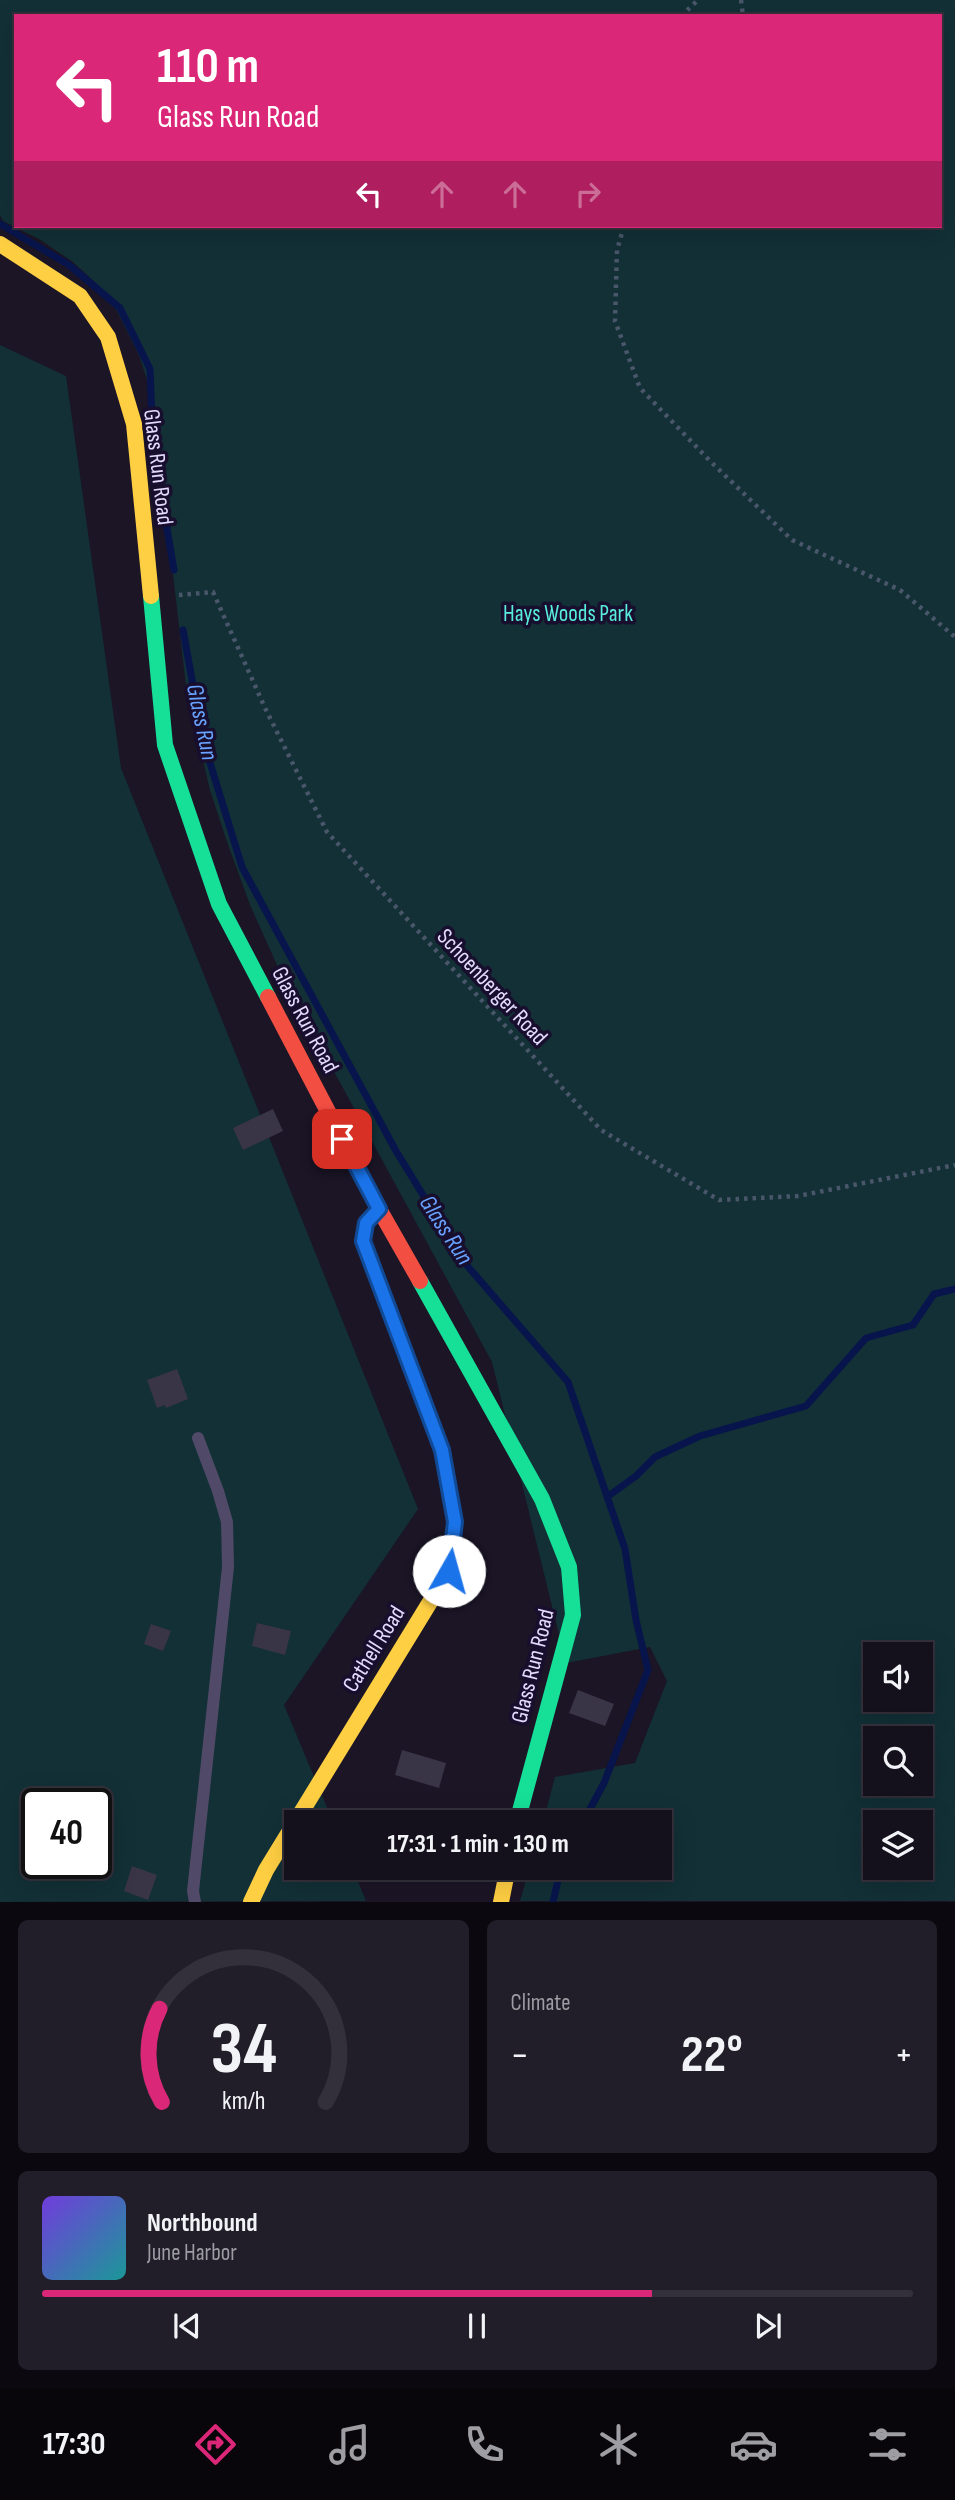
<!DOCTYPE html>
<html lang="en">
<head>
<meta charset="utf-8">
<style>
	:root { --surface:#14101c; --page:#211e29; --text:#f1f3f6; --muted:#9d9da3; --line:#33303b; --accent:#db2777 }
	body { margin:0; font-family:"Sofia Sans Condensed",sans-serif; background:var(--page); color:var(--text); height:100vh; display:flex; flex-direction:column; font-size:26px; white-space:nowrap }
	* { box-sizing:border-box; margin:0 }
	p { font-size:23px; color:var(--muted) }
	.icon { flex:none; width:38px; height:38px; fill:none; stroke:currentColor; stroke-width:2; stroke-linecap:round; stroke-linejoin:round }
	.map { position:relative; height:1902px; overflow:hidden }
	.side { display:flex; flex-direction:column; gap:18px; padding:18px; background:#0b090f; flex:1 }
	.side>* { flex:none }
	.hud { position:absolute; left:14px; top:14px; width:928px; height:214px; border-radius:0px; box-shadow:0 7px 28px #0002,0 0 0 2px var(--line); background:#db2777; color:#fff; overflow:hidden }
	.fabs { position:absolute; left:863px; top:1642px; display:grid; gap:14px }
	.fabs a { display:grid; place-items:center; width:70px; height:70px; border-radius:0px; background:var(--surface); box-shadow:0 7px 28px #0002,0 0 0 2px var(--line); font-size:35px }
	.speed { position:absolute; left:21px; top:1788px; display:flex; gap:14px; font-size:35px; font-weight:700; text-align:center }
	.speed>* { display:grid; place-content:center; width:91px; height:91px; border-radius:50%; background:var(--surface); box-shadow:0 7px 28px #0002,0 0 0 2px var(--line); line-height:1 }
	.speed .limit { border:4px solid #111; border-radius:10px; background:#fff; color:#111 }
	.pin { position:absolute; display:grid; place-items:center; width:60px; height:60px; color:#fff; margin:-30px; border-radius:14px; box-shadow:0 4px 10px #0006 }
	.me { position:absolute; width:77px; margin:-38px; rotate:7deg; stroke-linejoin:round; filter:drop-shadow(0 0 5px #0008) }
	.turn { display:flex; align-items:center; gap:24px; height:147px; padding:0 28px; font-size:32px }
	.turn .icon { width:91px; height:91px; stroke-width:2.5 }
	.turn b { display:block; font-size:49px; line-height:60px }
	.lanes { display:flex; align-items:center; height:66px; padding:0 28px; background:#0003; justify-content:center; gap:35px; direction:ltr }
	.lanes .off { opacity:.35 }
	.big { font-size:52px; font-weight:700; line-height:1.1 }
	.side .card { flex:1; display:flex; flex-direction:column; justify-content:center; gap:10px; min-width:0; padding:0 24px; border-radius:10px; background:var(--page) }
	.side .dial { align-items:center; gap:0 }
	.dial svg { height:182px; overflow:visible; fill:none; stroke:var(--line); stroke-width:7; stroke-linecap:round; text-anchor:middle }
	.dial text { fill:var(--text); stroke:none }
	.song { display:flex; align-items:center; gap:21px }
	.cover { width:84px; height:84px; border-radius:10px; background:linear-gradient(135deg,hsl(260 70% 55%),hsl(180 70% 35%)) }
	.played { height:7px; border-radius:4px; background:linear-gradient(90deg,var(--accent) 70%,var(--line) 70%) }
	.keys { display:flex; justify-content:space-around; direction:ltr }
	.heat { display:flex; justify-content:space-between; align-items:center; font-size:38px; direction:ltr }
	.side .tiles { flex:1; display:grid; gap:18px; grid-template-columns:1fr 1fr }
	.card:last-child { grid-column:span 2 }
	.trip { position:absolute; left:284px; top:1810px; width:388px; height:70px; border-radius:0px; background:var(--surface); box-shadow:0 7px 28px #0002,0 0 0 2px var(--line); font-weight:700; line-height:70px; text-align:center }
	.tabs { display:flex; height:112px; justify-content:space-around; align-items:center; background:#08060b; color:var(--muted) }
	.tabs .icon { width:49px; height:49px }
	.tabs .active { color:var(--accent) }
	.tabs b { font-size:32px; color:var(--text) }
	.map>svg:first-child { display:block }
	.green { fill:#123036; fill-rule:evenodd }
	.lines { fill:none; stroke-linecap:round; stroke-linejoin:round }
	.stream { stroke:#07154c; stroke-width:7 }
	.building { fill:#3a3447 }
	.path { stroke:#4a566a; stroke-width:4.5; stroke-dasharray:3.5 5; stroke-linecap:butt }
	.lane { stroke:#504967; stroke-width:12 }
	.fast { stroke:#16e098; stroke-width:16 }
	.slow { stroke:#ffcf43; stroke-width:16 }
	.jam { stroke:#f24e42; stroke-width:16 }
	.route-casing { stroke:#114b97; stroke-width:18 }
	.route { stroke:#1a73e8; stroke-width:12 }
	.labels { text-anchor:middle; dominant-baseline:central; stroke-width:7; stroke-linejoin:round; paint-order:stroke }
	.street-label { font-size:23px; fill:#e4dbff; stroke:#180e2d }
	.park-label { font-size:23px; fill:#58edde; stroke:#180e2d }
	.water-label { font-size:24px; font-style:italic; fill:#69a3ff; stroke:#180e2d }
</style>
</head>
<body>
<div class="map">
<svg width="955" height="1902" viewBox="0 0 955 1902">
	<rect width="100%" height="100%" fill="#1b1526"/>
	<!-- green -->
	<path class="green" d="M 0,0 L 955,0 L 955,1901 L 520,1901 L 530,1867 L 660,1867 L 660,1822 L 543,1822 L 555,1777 L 635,1763 L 667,1681 L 650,1647 L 566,1663 L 492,1362 L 281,974 L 250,905 L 226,839 L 210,790 L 187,694 L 156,429 L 148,383 L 139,355 L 117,311 L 97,284 L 73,262 L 39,239 L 3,221 L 0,215 ZM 16,16 L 940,16 L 940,226 L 16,226 ZM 875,1654 L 920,1654 L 920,1699 L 875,1699 ZM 875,1738 L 920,1738 L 920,1783 L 875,1783 ZM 875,1822 L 920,1822 L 920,1867 L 875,1867 Z
		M 0,345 L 66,376 L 121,768 L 418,1509 L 284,1705 L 333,1822 L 296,1822 L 296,1867 L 352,1867 L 366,1901 L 0,1902 ZM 37,1804 L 96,1804 L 96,1864 L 37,1864 Z"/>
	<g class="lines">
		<!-- stream -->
		<path class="stream" d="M 0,224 L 69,265 L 120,308 L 150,369 L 153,446 L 174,570
			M 183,630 L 203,740 L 242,867 L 396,1151 L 464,1262 L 568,1382 L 625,1549 L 636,1620 L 648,1670 L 604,1783 L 583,1822
			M 607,1497 L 636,1476 L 655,1457 L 700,1436 L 806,1406 L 866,1338 L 913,1325 L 934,1294 L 955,1289
			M 553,1902 L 561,1867"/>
	</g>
	<!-- building -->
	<path class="building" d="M 273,1109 L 283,1131 L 243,1150 L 233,1128 Z
		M 177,1369 L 188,1399 L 166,1408 L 165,1405 L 157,1408 L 147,1380 Z
		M 257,1623 L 291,1631 L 285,1655 L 252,1646 Z
		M 151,1624 L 171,1631 L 163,1651 L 144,1644 Z
		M 578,1690 L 614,1704 L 605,1726 L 569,1713 Z
		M 402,1750 L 446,1763 L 439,1788 L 395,1775 Z
		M 132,1866 L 157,1875 L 148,1900 L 124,1891 Z"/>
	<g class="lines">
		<!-- path -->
		<path class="path" d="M 741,0 L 743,16
			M 681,16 L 698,0
			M 624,226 L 617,250 L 615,321 L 640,388 L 709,460 L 792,540 L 900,590 L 955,637
			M 179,595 L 213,592 L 265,708 L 327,832 L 601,1130 L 719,1200 L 798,1196 L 955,1165"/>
		<!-- lane -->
		<path class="lane" d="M 195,1902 L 193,1891 L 228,1567 L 227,1522 L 218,1491 L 198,1438"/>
		<!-- fast -->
		<path class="fast" d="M 151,596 L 165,745 L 219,904 L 268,997
			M 379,1209 L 366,1223 L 363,1241 L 442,1450 L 447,1478
			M 420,1281 L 542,1499 L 569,1567 L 573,1615 L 517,1822"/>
		<!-- slow -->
		<path class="slow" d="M 0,244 L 80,296 L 108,337 L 134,424 L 151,596
			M 251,1902 L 266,1870 L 449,1571 L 455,1523 L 447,1478
			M 501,1902 L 508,1867"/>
		<!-- jam -->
		<path class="jam" d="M 268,997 L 379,1209 L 420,1281"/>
	</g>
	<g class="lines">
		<defs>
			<path id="route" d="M 342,1139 L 379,1209 L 366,1223 L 363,1241 L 442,1450 L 455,1522 L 449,1571"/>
		</defs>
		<!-- route casing -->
		<use href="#route" class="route-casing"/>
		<!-- route -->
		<use href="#route" class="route"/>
	</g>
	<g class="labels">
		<!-- street labels -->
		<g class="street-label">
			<text transform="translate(158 467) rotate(83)">Glass Run Road</text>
			<text transform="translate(492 987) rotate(47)">Schoenberger Road</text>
			<text transform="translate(305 1020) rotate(62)">Glass Run Road</text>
			<text transform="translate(374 1649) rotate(-58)">Cathell Road</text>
			<text transform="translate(533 1666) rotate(-76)">Glass Run Road</text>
		</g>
		<!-- park labels -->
		<g class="park-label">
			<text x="568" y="614">Hays Woods Park</text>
		</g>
		<!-- water labels -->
		<g class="water-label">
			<text transform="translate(202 722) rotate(78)">Glass Run</text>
			<text transform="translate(446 1230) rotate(57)">Glass Run</text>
		</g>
	</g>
</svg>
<div class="fabs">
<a><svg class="icon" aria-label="sound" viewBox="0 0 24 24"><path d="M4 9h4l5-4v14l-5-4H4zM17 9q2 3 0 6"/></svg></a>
<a><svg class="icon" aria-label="search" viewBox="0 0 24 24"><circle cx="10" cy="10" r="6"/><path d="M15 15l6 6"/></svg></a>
<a><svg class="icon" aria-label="layers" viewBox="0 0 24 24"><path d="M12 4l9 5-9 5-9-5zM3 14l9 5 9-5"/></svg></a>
</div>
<div class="speed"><div class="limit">40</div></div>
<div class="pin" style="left:342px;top:1139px;background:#d93025"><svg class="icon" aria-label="arrive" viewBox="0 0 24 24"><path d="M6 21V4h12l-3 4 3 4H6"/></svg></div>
<svg class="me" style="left:449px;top:1571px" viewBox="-20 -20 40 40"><circle r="19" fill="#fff"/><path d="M0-13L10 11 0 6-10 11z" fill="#1a73e8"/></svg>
<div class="trip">17:31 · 1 min · 130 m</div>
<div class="hud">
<div class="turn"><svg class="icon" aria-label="left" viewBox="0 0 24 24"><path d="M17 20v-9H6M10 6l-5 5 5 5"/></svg><div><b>110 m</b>Glass Run Road</div></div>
<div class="lanes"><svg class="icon" aria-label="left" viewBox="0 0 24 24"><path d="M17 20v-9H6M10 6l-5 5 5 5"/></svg><svg class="icon off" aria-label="ahead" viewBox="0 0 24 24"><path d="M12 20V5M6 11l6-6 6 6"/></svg><svg class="icon off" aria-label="ahead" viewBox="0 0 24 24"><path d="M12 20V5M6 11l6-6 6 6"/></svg><svg class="icon off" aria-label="right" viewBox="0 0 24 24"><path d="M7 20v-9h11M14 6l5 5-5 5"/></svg></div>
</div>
</div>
<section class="side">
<div class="tiles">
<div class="card dial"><svg viewBox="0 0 100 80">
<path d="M14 69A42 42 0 1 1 86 69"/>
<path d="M14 69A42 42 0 0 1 13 28" stroke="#db2777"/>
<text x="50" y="56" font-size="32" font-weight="700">34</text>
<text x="50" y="72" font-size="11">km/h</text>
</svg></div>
<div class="card"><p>Climate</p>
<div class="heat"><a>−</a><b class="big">22°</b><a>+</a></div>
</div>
<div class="card">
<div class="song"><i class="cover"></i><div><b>Northbound</b><p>June Harbor</p></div></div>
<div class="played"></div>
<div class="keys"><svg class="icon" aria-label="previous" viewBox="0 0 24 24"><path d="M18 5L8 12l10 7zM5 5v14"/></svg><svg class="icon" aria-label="pause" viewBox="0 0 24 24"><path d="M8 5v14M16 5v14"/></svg><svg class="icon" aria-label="next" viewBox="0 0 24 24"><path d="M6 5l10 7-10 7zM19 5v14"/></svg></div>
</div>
</div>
</section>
<nav class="tabs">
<b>17:30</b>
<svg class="icon active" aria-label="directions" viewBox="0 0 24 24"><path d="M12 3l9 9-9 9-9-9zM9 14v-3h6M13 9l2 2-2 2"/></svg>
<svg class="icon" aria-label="music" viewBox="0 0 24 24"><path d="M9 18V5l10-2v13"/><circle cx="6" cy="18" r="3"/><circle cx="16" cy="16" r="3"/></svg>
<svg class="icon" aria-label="phone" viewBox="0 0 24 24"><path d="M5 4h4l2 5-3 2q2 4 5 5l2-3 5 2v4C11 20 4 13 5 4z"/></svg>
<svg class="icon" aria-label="climate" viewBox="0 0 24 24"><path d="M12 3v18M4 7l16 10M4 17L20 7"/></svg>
<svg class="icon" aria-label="car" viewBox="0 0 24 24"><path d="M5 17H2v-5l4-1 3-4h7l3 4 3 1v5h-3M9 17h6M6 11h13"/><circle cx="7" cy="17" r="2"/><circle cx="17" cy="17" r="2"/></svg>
<svg class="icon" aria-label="filters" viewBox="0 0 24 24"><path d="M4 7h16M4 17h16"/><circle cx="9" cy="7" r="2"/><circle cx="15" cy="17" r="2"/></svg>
</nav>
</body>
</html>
